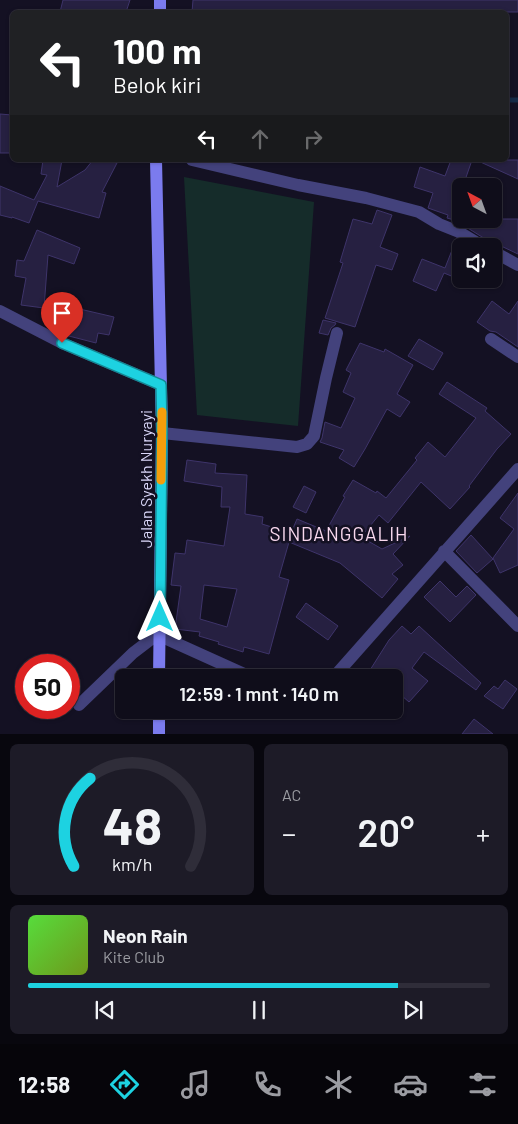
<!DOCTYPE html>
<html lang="id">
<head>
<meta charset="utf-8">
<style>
	:root { --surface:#0f0d1a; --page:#1d1b27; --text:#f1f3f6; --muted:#9b9ca2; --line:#2f2d39; --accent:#1dd2e1 }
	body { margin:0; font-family:Barlow,sans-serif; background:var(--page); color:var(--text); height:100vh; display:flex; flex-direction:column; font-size:19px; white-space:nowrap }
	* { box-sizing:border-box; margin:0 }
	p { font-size:16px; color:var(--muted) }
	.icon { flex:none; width:28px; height:28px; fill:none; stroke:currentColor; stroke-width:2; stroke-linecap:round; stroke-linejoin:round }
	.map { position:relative; height:734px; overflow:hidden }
	.side { display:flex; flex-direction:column; gap:10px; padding:10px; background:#08070e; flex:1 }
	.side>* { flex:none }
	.top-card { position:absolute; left:10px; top:10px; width:499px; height:152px; border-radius:8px; box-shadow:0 1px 4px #0004,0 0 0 1px var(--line); background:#202124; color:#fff; overflow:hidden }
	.needle { width:32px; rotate:319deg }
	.buttons { position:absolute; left:452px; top:178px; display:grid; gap:10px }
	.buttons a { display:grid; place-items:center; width:50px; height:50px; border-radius:8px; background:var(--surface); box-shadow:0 1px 4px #0004,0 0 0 1px var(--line); font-size:25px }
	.speed { position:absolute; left:15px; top:654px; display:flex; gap:10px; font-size:25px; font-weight:700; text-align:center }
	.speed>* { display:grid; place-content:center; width:65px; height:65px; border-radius:50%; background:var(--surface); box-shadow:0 1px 4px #0004,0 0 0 1px var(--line); line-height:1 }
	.speed .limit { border:8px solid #d22; background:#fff; color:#111 }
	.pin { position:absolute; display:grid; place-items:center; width:42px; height:42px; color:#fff; margin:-51px -21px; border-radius:50% 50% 50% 0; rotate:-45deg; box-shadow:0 0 5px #0007 }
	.pin .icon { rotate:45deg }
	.me { position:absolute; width:55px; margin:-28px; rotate:0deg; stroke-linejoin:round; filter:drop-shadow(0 0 4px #0008) }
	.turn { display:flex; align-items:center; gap:18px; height:105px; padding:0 20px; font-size:22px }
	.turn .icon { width:65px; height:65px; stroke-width:2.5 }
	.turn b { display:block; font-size:35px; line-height:42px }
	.lanes { display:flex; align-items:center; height:48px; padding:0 20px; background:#0003; justify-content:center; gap:25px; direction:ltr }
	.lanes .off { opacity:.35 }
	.big { font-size:38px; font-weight:600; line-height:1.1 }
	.side .widget { flex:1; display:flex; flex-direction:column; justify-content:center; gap:8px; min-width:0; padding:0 18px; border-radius:8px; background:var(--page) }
	.side .dial { align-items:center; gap:0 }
	.dial svg { height:130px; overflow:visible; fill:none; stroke:var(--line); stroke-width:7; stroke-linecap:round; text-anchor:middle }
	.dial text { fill:var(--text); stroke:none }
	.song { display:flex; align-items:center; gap:15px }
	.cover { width:60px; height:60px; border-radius:8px; background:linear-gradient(135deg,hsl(110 70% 55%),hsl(80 70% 35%)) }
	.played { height:5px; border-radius:2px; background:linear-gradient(90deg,var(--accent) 80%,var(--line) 80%) }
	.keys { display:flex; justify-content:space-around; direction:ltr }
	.heat { display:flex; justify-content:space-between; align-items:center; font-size:28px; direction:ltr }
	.side .tiles { flex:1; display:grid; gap:10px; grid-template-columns:1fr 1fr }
	.widget:last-child { grid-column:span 2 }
	.trip { position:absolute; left:115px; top:669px; width:288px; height:50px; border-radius:8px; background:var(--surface); box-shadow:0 1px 4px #0004,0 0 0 1px var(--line); font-weight:600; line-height:50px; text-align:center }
	.tab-bar { display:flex; height:80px; justify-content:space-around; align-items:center; background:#06050a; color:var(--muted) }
	.tab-bar .icon { width:35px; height:35px }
	.tab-bar .active { color:var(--accent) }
	.tab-bar b { font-size:22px; color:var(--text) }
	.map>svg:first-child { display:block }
	.green { fill:#152c2a }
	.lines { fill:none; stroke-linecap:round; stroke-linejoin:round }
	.stream { stroke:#162a47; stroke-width:5 }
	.building { fill:#262041; stroke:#3e346a; fill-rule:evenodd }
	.street { stroke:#43427c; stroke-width:12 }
	.secondary { stroke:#7b7bee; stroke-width:12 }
	.route-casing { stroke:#138892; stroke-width:12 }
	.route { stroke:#1dd2e1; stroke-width:9 }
	.slow { stroke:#f59e0b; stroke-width:9 }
	.labels { text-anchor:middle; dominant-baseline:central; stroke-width:5; stroke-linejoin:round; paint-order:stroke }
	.street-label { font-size:16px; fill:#dbd8fa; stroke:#141123 }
	.quarter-label { font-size:19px; letter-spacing:1px; fill:#fad9ef; stroke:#141123 }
</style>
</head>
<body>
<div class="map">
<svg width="518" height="734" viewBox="0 0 518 734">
	<rect width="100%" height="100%" fill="#141123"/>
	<!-- green -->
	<path class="green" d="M 184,177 L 314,202 L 298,426 L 197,415 Z"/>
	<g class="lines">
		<!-- stream -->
		<path class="stream" d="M 506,100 L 518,100"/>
	</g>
	<!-- building -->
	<path class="building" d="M 63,0 L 130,0 L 126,12 L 60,12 Z
		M 193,0 L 518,0 L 518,12 L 192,12 Z
		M 0,114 L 12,115 L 12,153 L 0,153 Z
		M 43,160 L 62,160 L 57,187 L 85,170 L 93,160 L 104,160 L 117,163 L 102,192 L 106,193 L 99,218 L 38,201 L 29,223 L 12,217 L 12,218 L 0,215 L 0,186 L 34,200 L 47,175 L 41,174 Z
		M 451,160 L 472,160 L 463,186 L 461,186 L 461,222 L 447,218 L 448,215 L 428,208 L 433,193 L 414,187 L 420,167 L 445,176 Z
		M 476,160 L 518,160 L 518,179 Z
		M 377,210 L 392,215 L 380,247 L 398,254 L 392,270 L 376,265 L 355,327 L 325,318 L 343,263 L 340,262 L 353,219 L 372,224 Z
		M 465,219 L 518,219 L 518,254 L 482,237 L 463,225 Z
		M 37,230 L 80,248 L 74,264 L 48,255 L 44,308 L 21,305 L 26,278 L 15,276 L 17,260 L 24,261 Z
		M 456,240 L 461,243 L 461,280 L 444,273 L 436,291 L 413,281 L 422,259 L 445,268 Z
		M 492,301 L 509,314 L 518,301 L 518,347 L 496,332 L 490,331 L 477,322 Z
		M 71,307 L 114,317 L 109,335 L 98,333 L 96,343 L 65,335 Z
		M 323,320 L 336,323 L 335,325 L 331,328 L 328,335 L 319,333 Z
		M 419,339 L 443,353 L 433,370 L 408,356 Z
		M 360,343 L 384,352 L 385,349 L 413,365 L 397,394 L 410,402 L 400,417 L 387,409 L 365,449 L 354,467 L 339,458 L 344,450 L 320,442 L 322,438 L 325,422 L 341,428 L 355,398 L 343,392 L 351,373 L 346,370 Z
		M 447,382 L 487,408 L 485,411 L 511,434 L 497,449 L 469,486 L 470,487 L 450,509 L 421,482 L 388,523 L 379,515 L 361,537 L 382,549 L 410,536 L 393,554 L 403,565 L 392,574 L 398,579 L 382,598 L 340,563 L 289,542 L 279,577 L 289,580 L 269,654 L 244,647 L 243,652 L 218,644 L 219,642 L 199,636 L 200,632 L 175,629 L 181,586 L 171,585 L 175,553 L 185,554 L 187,540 L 224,546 L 230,507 L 221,507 L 222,487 L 184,481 L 187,460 L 216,464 L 215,473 L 247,475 L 245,514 L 263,517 L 262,524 L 291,533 L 297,519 L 326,531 L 345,497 L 343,496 L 353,480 L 376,493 L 377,491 L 386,498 L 417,460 L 415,458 L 428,442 L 445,457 L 476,418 L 439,394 ZM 204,585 L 237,589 L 227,627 L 200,619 Z
		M 304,486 L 316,492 L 306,513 L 293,507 Z
		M 518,493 L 518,565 L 500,573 L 493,558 L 514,529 L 500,518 Z
		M 471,535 L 493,559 L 477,573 L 456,551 Z
		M 440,581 L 456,597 L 467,586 L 476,595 L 450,622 L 424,597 Z
		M 306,603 L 338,626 L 328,640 L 296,617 Z
		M 402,626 L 411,634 L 419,626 L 481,683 L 476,690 L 424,652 L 412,668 L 428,681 L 409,702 L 394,689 L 394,678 L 365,678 L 389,640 Z
		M 505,680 L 517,689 L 503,709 L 484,696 L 494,686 L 498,689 Z
		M 474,719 L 493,734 L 462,734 Z"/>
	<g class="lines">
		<!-- street -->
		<path class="street" d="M 192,160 L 298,185 L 366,198 L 419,212 L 439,224 L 459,232 L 482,246
			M 494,252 L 518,265
			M 0,311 L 62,343 L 161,385
			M 491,339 L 518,357
			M 162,433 L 297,447 L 307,444 L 314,436 L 326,378 L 337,333
			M 444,551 L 518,626
			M 333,678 L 518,469
			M 79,705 L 133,653 L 150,640 L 160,636 L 253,678"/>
		<!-- secondary -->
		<path class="secondary" d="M 160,12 L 160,0
			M 156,160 L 162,433 L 159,678
			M 159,734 L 159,710"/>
	</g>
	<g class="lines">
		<defs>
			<path id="route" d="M 62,343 L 161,385 L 162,433 L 160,617"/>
		</defs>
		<!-- route casing -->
		<use href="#route" class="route-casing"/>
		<!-- route -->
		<use href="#route" class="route"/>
		<!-- slow -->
		<path class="slow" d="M 161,480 L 162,412"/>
	</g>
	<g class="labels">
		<!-- street labels -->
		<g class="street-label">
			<text transform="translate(145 479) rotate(-90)">Jalan Syekh Nuryayi</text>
		</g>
		<!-- quarter labels -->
		<g class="quarter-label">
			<text x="339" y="533">SINDANGGALIH</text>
		</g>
	</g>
</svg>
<div class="buttons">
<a><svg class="needle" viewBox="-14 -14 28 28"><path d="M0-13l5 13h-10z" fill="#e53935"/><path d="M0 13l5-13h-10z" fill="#9b9ca2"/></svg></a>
<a><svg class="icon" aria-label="sound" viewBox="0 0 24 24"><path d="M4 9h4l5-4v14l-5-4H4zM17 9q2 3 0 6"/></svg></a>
</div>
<div class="speed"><div class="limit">50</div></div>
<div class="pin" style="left:62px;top:343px;background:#d93025"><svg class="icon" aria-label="arrive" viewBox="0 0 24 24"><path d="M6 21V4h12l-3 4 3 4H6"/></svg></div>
<svg class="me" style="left:160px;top:617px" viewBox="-20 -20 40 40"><path d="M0-17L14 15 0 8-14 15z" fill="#1dd2e1" stroke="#fff" stroke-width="4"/></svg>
<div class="trip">12:59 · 1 mnt · 140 m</div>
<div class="top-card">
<div class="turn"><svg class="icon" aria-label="left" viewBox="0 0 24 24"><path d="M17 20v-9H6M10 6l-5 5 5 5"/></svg><div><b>100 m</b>Belok kiri</div></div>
<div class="lanes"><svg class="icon" aria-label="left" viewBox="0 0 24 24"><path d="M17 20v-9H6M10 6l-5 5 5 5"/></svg><svg class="icon off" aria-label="ahead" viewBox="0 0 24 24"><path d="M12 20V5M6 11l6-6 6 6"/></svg><svg class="icon off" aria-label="right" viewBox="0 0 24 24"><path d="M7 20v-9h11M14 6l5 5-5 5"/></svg></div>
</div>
</div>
<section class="side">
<div class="tiles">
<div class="widget dial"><svg viewBox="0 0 100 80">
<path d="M14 69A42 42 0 1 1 86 69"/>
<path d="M14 69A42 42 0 0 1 24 15" stroke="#1dd2e1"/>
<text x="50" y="56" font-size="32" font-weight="700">48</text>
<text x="50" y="72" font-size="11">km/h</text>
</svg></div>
<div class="widget"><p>AC</p>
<div class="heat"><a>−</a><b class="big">20°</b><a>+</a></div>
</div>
<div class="widget">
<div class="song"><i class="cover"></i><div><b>Neon Rain</b><p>Kite Club</p></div></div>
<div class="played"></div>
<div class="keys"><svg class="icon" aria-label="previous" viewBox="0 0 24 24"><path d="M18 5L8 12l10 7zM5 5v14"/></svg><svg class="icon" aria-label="pause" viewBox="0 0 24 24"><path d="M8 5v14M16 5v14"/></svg><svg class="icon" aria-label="next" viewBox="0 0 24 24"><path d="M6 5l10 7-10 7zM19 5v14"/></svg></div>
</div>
</div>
</section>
<nav class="tab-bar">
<b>12:58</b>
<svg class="icon active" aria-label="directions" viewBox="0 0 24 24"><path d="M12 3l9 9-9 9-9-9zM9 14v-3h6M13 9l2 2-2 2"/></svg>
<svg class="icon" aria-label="music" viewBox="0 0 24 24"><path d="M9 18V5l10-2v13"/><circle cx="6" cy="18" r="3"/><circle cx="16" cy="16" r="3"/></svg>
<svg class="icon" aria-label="phone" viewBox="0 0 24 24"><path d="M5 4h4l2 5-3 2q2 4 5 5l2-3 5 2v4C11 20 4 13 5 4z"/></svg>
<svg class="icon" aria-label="climate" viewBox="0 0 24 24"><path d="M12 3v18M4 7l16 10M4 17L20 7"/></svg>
<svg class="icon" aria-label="car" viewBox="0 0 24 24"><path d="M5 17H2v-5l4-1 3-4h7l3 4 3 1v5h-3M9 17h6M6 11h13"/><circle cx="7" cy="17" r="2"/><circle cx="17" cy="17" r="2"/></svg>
<svg class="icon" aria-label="filters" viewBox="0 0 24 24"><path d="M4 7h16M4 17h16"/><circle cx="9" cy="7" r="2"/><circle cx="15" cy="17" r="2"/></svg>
</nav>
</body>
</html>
